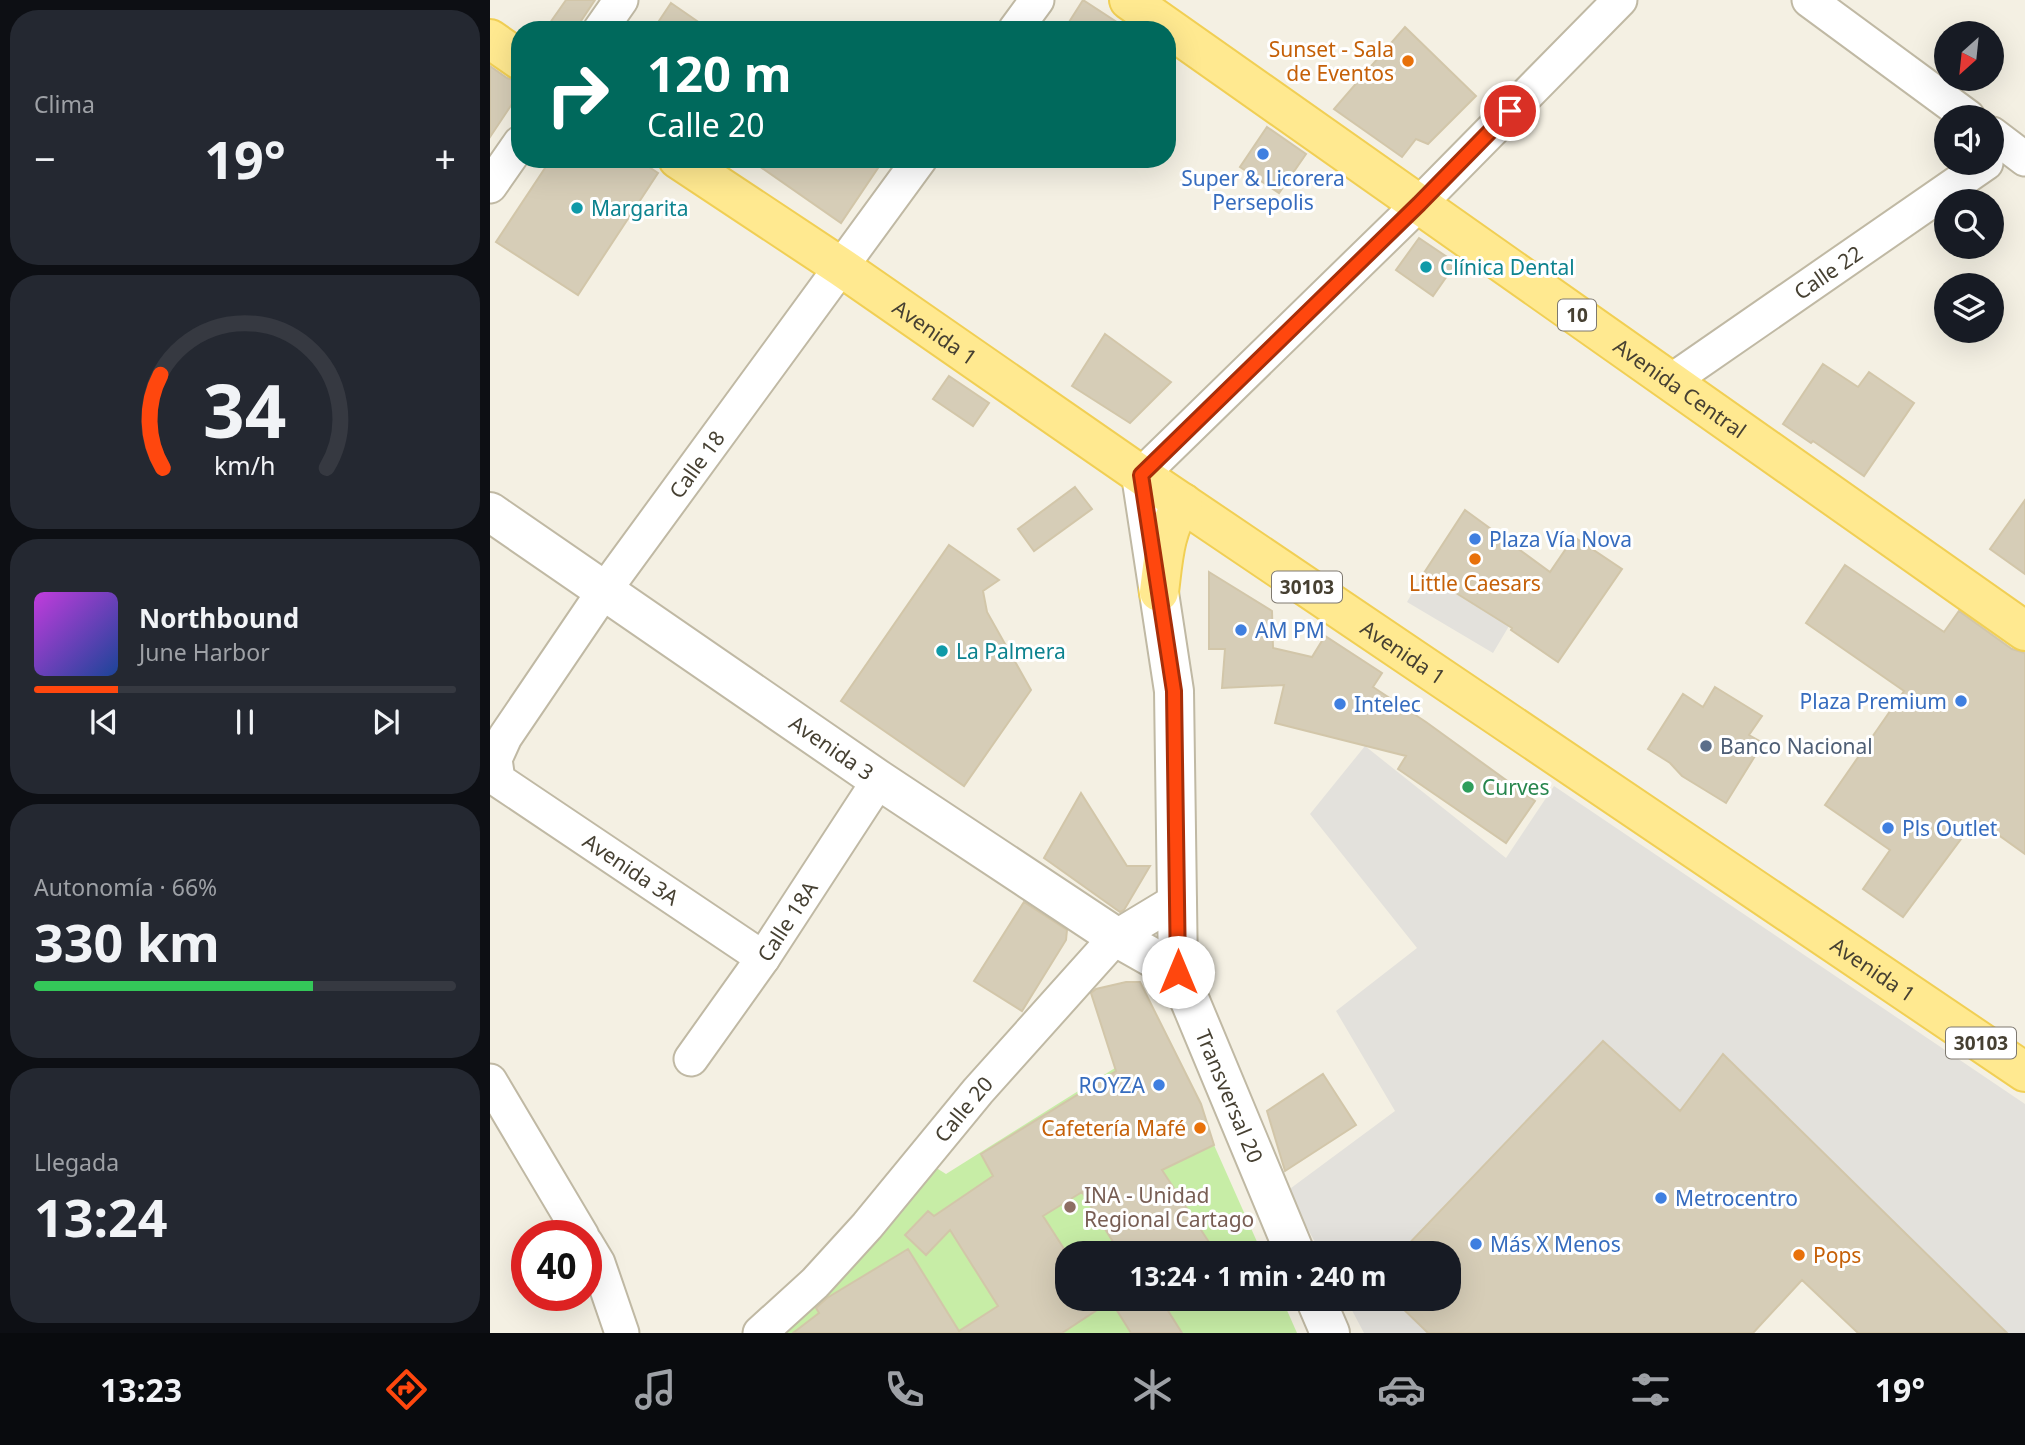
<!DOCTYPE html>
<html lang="es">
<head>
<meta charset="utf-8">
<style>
	:root { --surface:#171b24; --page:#242831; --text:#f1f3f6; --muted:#9ea1a6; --line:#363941; --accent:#ff470e }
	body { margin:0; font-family:"Noto Sans",sans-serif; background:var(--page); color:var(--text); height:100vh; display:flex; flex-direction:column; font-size:26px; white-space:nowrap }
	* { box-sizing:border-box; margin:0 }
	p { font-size:23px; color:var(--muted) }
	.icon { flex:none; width:38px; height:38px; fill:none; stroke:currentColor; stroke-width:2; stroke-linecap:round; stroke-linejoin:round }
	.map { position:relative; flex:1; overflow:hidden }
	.drawer { display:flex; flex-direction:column; gap:10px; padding:10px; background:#0d0f14; width:490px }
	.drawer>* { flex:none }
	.guide { position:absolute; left:21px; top:21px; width:665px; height:147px; border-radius:28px; box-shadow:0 7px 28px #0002; background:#00695c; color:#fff; overflow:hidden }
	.needle { width:46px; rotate:207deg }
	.buttons { position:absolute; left:1444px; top:21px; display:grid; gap:14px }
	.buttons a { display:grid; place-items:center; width:70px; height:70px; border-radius:50%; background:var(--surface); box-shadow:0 7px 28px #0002; font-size:35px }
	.speed { position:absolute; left:21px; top:1220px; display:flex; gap:14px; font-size:35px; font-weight:700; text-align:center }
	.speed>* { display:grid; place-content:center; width:91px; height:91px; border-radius:50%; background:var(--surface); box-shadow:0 7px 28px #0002; line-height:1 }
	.speed .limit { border:10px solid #d22; background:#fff; color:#111 }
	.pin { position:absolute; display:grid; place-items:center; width:60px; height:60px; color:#fff; margin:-30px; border:4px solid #fff; border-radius:50%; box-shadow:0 2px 7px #0007 }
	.me { position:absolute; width:77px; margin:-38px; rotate:0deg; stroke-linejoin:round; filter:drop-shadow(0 0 5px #0008) }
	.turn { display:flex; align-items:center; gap:24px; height:147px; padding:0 21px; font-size:32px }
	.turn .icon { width:91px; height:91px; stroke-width:2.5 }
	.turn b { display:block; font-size:49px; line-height:60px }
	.big { font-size:52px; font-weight:700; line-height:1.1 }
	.drawer .tile { flex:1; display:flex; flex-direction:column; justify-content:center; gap:10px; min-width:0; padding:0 24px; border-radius:28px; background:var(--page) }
	.drawer .dial { align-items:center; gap:0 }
	.dial svg { height:182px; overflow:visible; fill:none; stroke:var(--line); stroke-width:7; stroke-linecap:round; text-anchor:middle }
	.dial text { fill:var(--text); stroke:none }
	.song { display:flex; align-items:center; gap:21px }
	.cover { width:84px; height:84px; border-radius:10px; background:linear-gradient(135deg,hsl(290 70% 55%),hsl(220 70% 35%)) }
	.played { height:7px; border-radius:4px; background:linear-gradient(90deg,var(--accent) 20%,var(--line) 20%) }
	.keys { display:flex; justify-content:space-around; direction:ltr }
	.heat { display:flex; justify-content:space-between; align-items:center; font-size:38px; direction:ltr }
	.charge { height:10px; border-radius:5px; background:linear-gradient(90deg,#34c759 66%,var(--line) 0) }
	.trip { position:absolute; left:565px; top:1241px; width:406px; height:70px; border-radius:28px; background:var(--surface); box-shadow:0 7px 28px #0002; font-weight:700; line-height:70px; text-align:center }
	.tab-bar { display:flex; height:112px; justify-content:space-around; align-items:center; background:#090b0e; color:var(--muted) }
	.tab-bar .icon { width:49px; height:49px }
	.tab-bar .current { color:var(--accent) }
	.tab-bar b { font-size:32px; color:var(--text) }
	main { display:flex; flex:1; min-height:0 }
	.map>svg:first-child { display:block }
	.green { fill:#c7eda6 }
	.parking { fill:#e3e1dc }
	.building { fill:#d6cdb7; stroke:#d2c6a9; stroke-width:2 }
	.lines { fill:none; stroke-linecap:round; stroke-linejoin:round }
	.minor-casing { stroke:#c0b9a4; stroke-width:37 }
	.tertiary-casing { stroke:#c0b9a4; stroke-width:42 }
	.primary-casing { stroke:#f1cf54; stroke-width:42 }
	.minor { stroke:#fff; stroke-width:33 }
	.tertiary { stroke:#fff; stroke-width:38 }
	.primary { stroke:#ffe990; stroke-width:38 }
	.route-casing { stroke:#a62e09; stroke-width:18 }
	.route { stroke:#ff470e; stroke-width:12 }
	.food-dot { fill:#e8710a; stroke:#fff; stroke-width:2.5 }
	.shop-dot { fill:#3f7fe0; stroke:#fff; stroke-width:2.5 }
	.culture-dot { fill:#0f9aa8; stroke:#fff; stroke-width:2.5 }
	.service-dot { fill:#5c6f8a; stroke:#fff; stroke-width:2.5 }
	.leisure-dot { fill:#2e9e5b; stroke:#fff; stroke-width:2.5 }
	.education-dot { fill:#8d6e63; stroke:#fff; stroke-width:2.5 }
	.labels { text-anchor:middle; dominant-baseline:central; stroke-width:6; stroke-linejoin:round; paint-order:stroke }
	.shield { fill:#fff; stroke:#7e7970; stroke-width:2 }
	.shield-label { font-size:19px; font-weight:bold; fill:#464032 }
	.food-label { font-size:21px; fill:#c56008; stroke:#fff; text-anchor:end }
	.shop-label { font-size:21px; fill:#366cbe; stroke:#fff; text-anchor:start }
	.culture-label { font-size:21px; fill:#0d838f; stroke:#fff; text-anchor:start }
	.street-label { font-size:21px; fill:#464032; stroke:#fff }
	.service-label { font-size:21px; fill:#4e5e75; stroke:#fff; text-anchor:start }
	.leisure-label { font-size:21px; fill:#27864d; stroke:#fff; text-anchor:start }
	.education-label { font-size:21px; fill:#785e54; stroke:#fff; text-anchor:start }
</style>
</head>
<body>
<main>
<section class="drawer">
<div class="tile"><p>Clima</p>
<div class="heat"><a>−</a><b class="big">19°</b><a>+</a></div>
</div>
<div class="tile dial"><svg viewBox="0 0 100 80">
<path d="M14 69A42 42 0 1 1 86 69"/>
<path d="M14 69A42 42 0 0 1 13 28" stroke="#ff470e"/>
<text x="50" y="56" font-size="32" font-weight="700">34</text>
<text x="50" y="72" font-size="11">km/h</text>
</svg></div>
<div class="tile">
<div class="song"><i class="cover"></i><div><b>Northbound</b><p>June Harbor</p></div></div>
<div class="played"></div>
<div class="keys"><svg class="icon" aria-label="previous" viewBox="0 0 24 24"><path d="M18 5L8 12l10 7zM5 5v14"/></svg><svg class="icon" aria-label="pause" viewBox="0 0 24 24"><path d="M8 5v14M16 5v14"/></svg><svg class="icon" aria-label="next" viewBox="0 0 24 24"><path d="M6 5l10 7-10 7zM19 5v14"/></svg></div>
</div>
<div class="tile"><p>Autonomía · 66%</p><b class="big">330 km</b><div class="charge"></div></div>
<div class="tile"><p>Llegada</p><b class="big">13:24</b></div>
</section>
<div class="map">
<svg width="1535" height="1333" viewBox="0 0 1535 1333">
	<rect width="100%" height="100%" fill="#f4f0e3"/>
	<!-- green -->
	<path class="green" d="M 625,1068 L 683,1164 L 724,1145 L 772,1253 L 578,1253 L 578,1298 L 792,1299 L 807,1333 L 291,1333 L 440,1164 L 456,1174 Z"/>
	<!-- parking -->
	<path class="parking" d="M 934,573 L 1019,626 L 1003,653 L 917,602 Z
		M 875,746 L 1016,858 L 1064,786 L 1535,1104 L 1535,1333 L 1517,1333 L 1234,1055 L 1190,1111 L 1112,1041 L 910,1253 L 831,1253 L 797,1191 L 905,1111 L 846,1011 L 927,948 L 820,814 Z
		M 856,1299 L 902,1299 L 938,1333 L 874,1333 Z"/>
	<!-- building -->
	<path class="building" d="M 76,0 L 105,0 L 85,30 L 55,30 Z
		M 593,0 L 639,30 L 574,30 Z
		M 181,3 L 220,30 L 163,30 Z
		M 915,27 L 986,96 L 938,144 L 926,139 L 912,157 L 844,109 Z
		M 0,66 L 17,78 L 30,82 L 30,92 L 0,137 Z
		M 777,127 L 816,154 L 789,193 L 750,167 Z
		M 61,159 L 147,159 L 168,173 L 88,295 L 6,242 Z
		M 259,159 L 375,159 L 388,168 L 351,223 Z
		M 929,238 L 966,263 L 943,296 L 906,270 Z
		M 615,334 L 681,382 L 640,423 L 582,386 Z
		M 1333,364 L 1368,387 L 1379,372 L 1424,403 L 1374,476 L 1323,441 L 1321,443 L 1293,424 Z
		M 459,376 L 499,403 L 483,426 L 443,399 Z
		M 585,487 L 602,509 L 544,551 L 528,529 Z
		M 1535,500 L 1535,574 L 1500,549 Z
		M 975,510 L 1060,572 L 1084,537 L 1132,569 L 1068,662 L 1021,630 L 1022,628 L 934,573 Z
		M 459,545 L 509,580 L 493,591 L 497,612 L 541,690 L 474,786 L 351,701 Z
		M 1355,565 L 1454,632 L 1469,611 L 1522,649 L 1535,653 L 1535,854 L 1486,819 L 1413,917 L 1373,889 L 1400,850 L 1335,805 L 1414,691 L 1316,623 Z
		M 719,572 L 782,611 L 783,648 L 822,657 L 835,636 L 892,673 L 883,687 L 936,722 L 1045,801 L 1016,843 L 908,769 L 916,756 L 785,723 L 794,685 L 732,688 L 735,649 L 719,649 Z
		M 1225,687 L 1272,716 L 1259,735 L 1273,743 L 1236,803 L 1192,776 L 1180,763 L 1158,749 L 1193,694 L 1213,707 Z
		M 591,793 L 637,866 L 660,866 L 634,910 L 630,912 L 554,858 Z
		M 534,902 L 577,930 L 576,940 L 532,1011 L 484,981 Z
		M 636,982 L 650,982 L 711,1104 L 724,1145 L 672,1170 L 726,1253 L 630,1253 L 592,1192 L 553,1216 L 578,1255 L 578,1298 L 670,1298 L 692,1333 L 641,1333 L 621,1301 L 572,1333 L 303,1333 L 329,1313 L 326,1308 L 337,1298 L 418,1249 L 469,1331 L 508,1306 L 460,1230 L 436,1255 L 415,1235 L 438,1211 L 444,1216 L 503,1176 L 491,1154 L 626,1071 L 601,993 L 606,989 Z
		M 1113,1041 L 1190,1111 L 1233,1054 L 1517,1333 L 1368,1333 L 1312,1280 L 1263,1333 L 938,1333 L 902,1298 L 959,1298 L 959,1253 L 910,1253 Z
		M 833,1074 L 866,1125 L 795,1171 L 777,1111 Z"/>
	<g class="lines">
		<defs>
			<g id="minor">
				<path d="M 1319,0 L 1478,117"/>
				<path d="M 110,30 L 131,0"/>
				<path d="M 525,30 L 547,0"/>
				<path d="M 1502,134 L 1535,159"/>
				<path d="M 0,186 L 30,143"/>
				<path id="s1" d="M 1181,381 L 1496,163"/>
				<path d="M 651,475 L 929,204 L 1130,0"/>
				<path id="s2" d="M 273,958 L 8,780 L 5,759 L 15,737 L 114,591 L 430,159"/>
				<path id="s3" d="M 201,1059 L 273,958 L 389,780"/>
				<path d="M 0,1081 L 92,1236"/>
				<path d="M 96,1243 L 108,1263 L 132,1333"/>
				<path id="s4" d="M 270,1333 L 325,1283 L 377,1226 L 488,1091 L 626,937 L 689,899"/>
			</g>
			<g id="tertiary">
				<path id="s5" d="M 651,475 L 684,691 L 688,972 L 805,1253"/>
				<path id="s6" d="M 0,512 L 389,780 L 626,937 L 688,972"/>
				<path d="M 825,1298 L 840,1333"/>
			</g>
			<g id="primary">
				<path id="s7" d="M 639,0 L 1535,631"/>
				<path d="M 0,39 L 30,60"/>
				<path id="s8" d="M 188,159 L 351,267 L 651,475 L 1535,1072"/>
				<path d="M 669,592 C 673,560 674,530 693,503"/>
			</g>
		</defs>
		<!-- minor casing -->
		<use href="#minor" class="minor-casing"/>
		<!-- tertiary casing -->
		<use href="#tertiary" class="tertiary-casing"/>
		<!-- primary casing -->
		<use href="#primary" class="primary-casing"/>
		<!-- minor -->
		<use href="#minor" class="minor"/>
		<!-- tertiary -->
		<use href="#tertiary" class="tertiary"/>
		<!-- primary -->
		<use href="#primary" class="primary"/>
	</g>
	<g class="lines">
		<defs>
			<path id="route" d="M 688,972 L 684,691 L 651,475 L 929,204 L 1020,111"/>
		</defs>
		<!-- route casing -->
		<use href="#route" class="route-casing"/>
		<!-- route -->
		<use href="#route" class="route"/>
	</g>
	<!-- markers -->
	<g class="food-dot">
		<circle cx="918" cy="61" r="7"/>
		<circle cx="985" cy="559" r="7"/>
		<circle cx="710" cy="1128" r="7"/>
		<circle cx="1309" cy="1255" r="7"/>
	</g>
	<g class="shop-dot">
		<circle cx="773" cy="154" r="7"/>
		<circle cx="985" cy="539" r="7"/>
		<circle cx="751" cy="630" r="7"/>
		<circle cx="1471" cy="701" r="7"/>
		<circle cx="850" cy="704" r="7"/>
		<circle cx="1398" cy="828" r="7"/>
		<circle cx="669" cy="1085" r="7"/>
		<circle cx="1171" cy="1198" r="7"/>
		<circle cx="986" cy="1244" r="7"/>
	</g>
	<g class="culture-dot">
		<circle cx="87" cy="208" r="7"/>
		<circle cx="936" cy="267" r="7"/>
		<circle cx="452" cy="651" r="7"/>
	</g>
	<circle class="service-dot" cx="1216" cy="746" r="7"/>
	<circle class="leisure-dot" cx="978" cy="787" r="7"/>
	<circle class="education-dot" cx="580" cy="1207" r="7"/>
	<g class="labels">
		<!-- shield labels -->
		<g class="shield">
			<rect x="1068" y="299.5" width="38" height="31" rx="5"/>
			<rect x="782" y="571.5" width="70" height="31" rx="5"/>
			<rect x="1456" y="1027.5" width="70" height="31" rx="5"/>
		</g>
		<g class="shield-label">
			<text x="1087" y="315">10</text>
			<text x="817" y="587">30103</text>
			<text x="1491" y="1043">30103</text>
		</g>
		<!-- food labels -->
		<g class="food-label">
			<text x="904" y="49">Sunset - Sala<tspan x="904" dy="24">de Eventos</tspan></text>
			<text x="985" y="583" text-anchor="middle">Little Caesars</text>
			<text x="696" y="1128">Cafetería Mafé</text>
			<text x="1323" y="1255" text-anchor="start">Pops</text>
		</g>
		<!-- shop labels -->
		<g class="shop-label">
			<text x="773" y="178" text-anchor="middle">Super &amp; Licorera<tspan x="773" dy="24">Persepolis</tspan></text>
			<text x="999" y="539">Plaza Vía Nova</text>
			<text x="765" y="630">AM PM</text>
			<text x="1457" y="701" text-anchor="end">Plaza Premium</text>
			<text x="864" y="704">Intelec</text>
			<text x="1412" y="828">Pls Outlet</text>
			<text x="655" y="1085" text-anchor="end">ROYZA</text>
			<text x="1185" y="1198">Metrocentro</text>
			<text x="1000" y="1244">Más X Menos</text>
		</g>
		<!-- culture labels -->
		<g class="culture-label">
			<text x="101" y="208">Margarita</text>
			<text x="950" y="267">Clínica Dental</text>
			<text x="466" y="651">La Palmera</text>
		</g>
		<!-- street labels -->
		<g class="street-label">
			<text stroke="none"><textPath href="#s1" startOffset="191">Calle 22</textPath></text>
			<text stroke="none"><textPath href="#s8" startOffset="310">Avenida 1</textPath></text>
			<text stroke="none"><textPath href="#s7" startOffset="674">Avenida Central</textPath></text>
			<text stroke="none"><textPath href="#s2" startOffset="698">Calle 18</textPath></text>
			<text stroke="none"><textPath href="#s8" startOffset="877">Avenida 1</textPath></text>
			<text stroke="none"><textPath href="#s6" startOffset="415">Avenida 3</textPath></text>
			<text transform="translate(141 869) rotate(34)">Avenida 3A</text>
			<text stroke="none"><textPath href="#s3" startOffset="168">Calle 18A</textPath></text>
			<text stroke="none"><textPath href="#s8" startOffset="1444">Avenida 1</textPath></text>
			<text stroke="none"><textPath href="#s5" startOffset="634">Transversal 20</textPath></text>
			<text stroke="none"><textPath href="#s4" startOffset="303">Calle 20</textPath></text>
		</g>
		<!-- service labels -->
		<g class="service-label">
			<text x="1230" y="746">Banco Nacional</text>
		</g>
		<!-- leisure labels -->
		<g class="leisure-label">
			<text x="992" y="787">Curves</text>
		</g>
		<!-- education labels -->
		<g class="education-label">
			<text x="594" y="1195">INA - Unidad<tspan x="594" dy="24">Regional Cartago</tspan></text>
		</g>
	</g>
</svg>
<div class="buttons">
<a><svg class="needle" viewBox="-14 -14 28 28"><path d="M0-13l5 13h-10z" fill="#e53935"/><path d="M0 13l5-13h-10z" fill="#9ea1a6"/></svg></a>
<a><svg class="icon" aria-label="sound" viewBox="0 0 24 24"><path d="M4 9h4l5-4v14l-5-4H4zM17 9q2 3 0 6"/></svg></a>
<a><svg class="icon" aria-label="search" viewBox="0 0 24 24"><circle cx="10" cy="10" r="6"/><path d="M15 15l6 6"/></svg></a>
<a><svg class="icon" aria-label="layers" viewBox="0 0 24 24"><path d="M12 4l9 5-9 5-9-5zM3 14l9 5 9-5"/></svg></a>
</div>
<div class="speed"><div class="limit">40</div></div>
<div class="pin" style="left:1020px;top:111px;background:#d93025"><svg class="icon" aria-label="arrive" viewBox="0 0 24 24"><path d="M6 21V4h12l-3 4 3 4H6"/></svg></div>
<svg class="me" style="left:688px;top:972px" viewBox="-20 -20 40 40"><circle r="19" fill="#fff"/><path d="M0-13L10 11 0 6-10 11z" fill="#ff470e"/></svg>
<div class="trip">13:24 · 1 min · 240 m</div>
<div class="guide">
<div class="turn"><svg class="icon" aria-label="right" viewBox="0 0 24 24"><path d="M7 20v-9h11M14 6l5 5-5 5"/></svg><div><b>120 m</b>Calle 20</div></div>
</div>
</div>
</main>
<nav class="tab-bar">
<b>13:23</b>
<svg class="icon current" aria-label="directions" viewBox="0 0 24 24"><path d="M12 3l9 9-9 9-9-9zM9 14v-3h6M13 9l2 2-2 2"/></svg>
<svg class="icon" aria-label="music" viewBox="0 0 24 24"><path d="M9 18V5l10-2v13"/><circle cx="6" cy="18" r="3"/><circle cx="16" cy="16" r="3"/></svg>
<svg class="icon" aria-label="phone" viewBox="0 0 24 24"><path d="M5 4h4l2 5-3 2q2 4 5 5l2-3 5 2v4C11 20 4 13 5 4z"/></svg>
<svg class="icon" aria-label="climate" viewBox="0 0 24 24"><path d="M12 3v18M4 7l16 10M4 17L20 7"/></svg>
<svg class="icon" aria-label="car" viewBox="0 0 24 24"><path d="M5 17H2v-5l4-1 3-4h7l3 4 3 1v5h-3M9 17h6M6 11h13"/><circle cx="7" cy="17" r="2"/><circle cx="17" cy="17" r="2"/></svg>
<svg class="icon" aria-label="filters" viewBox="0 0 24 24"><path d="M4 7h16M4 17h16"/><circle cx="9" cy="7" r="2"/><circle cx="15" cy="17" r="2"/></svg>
<b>19°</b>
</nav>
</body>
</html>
